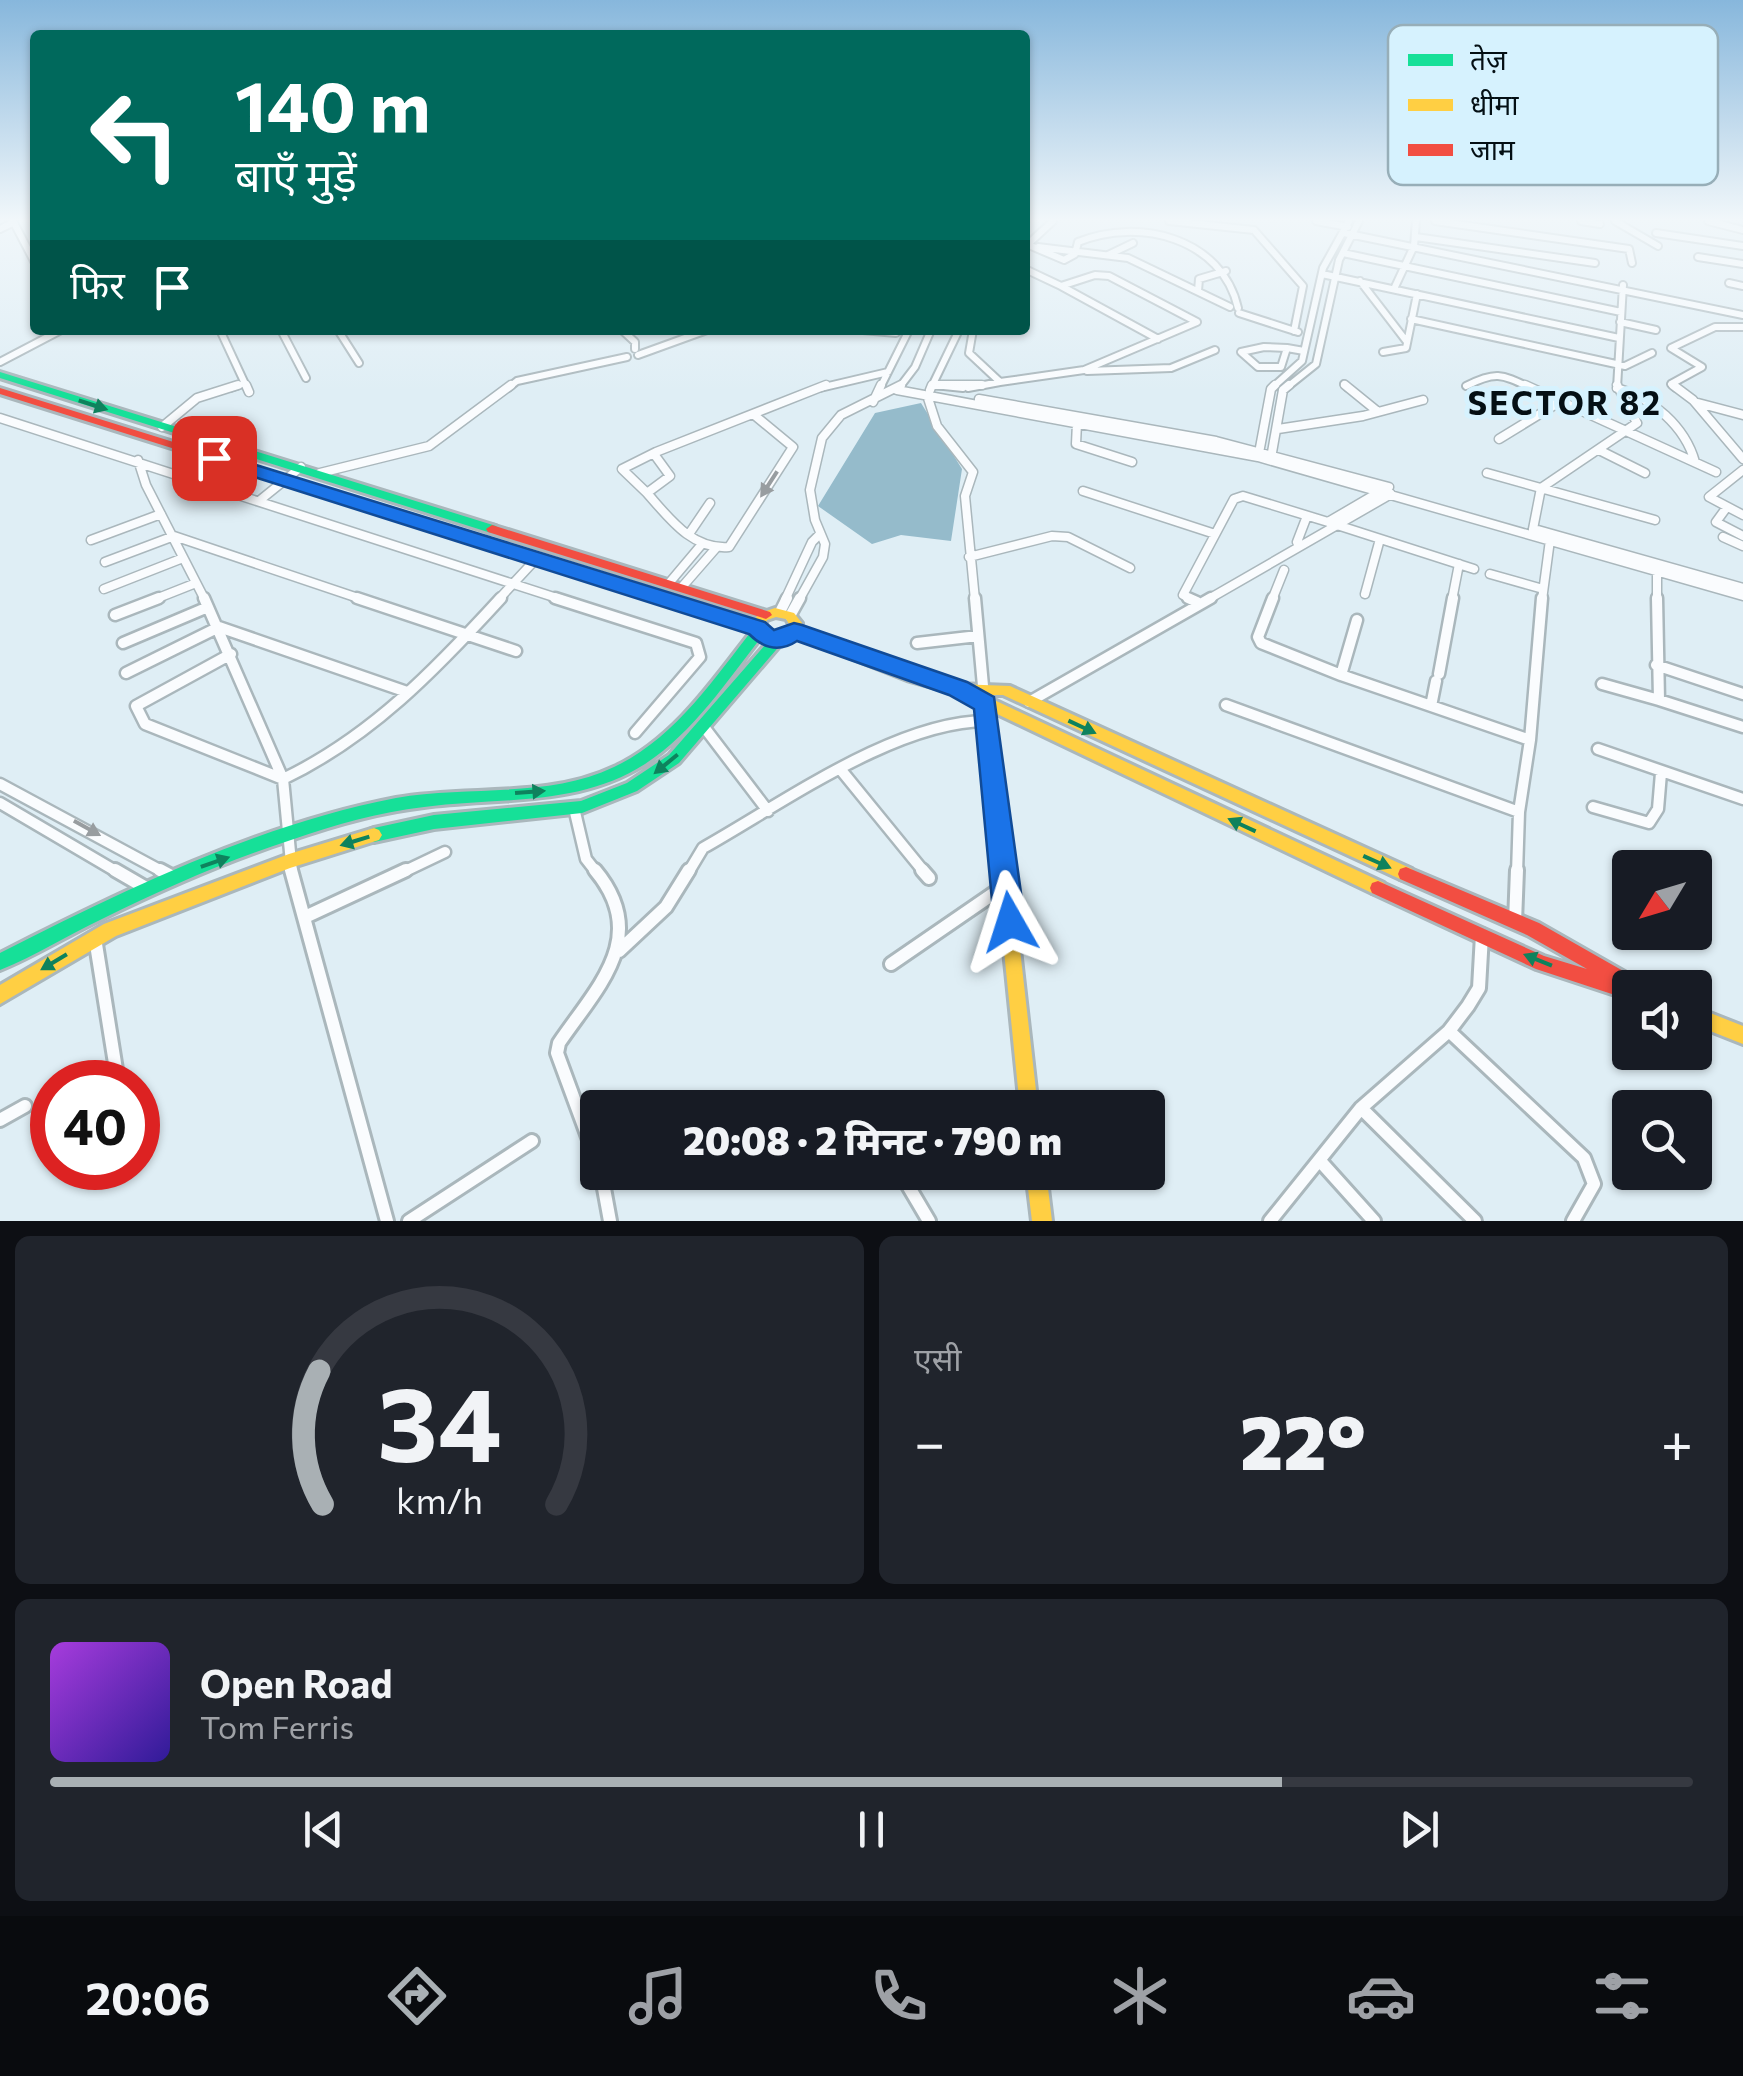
<!DOCTYPE html>
<html lang="hi">
<head>
<meta charset="utf-8">
<style>
	:root { --surface:#171b24; --page:#20242c; --text:#f1f3f6; --muted:#9ea1a6; --line:#363941; --accent:#a9b0b4 }
	body { margin:0; font-family:Commissioner,"Noto Sans Devanagari",sans-serif; background:var(--page); color:var(--text); height:100vh; display:flex; flex-direction:column; font-size:38px; white-space:nowrap }
	* { box-sizing:border-box; margin:0 }
	p { font-size:32px; color:var(--muted) }
	.icon { flex:none; width:55px; height:55px; fill:none; stroke:currentColor; stroke-width:2; stroke-linecap:round; stroke-linejoin:round }
	.map { position:relative; height:1221px; overflow:hidden }
	.drawer { display:flex; flex-direction:column; gap:15px; padding:15px; background:#0d0f14; flex:1 }
	.drawer>* { flex:none }
	.top-card { position:absolute; left:30px; top:30px; width:1000px; height:305px; border-radius:10px; box-shadow:0 2px 8px #0004; background:#00695c; color:#fff; overflow:hidden }
	.needle { width:65px; rotate:232deg }
	.buttons { position:absolute; left:1612px; top:850px; display:grid; gap:20px }
	.buttons a { display:grid; place-items:center; width:100px; height:100px; border-radius:10px; background:var(--surface); box-shadow:0 2px 8px #0004; font-size:50px }
	.speed { position:absolute; left:30px; top:1060px; display:flex; gap:20px; font-size:50px; font-weight:700; text-align:center }
	.speed>* { display:grid; place-content:center; width:130px; height:130px; border-radius:50%; background:var(--surface); box-shadow:0 2px 8px #0004; line-height:1 }
	.speed .limit { border:15px solid #d22; background:#fff; color:#111 }
	.pin { position:absolute; display:grid; place-items:center; width:85px; height:85px; color:#fff; margin:-42px; border-radius:20px; box-shadow:0 5px 15px #0006 }
	.me { position:absolute; width:110px; margin:-55px; rotate:354deg; stroke-linejoin:round; filter:drop-shadow(0 0 8px #0008) }
	.turn { display:flex; align-items:center; gap:35px; height:210px; padding:0 40px; font-size:45px }
	.turn .icon { width:130px; height:130px; stroke-width:2.5 }
	.turn b { display:block; font-size:70px; line-height:85px }
	.then { display:flex; align-items:center; height:95px; padding:0 40px; background:#0003; gap:20px; font-size:38px }
	.big { font-size:75px; font-weight:800; line-height:1.1 }
	.drawer .card { flex:1; display:flex; flex-direction:column; justify-content:center; gap:15px; min-width:0; padding:0 35px; border-radius:15px; background:var(--page) }
	.drawer .dial { align-items:center; gap:0 }
	.dial svg { height:260px; overflow:visible; fill:none; stroke:var(--line); stroke-width:7; stroke-linecap:round; text-anchor:middle }
	.dial text { fill:var(--text); stroke:none }
	.song { display:flex; align-items:center; gap:30px }
	.cover { width:120px; height:120px; border-radius:15px; background:linear-gradient(135deg,hsl(280 70% 55%),hsl(250 70% 35%)) }
	.played { height:10px; border-radius:5px; background:linear-gradient(90deg,var(--accent) 75%,var(--line) 75%) }
	.keys { display:flex; justify-content:space-around; direction:ltr }
	.heat { display:flex; justify-content:space-between; align-items:center; font-size:55px; direction:ltr }
	.drawer .tiles { flex:1; display:grid; gap:15px; grid-template-columns:1fr 1fr }
	.card:last-child { grid-column:span 2 }
	.trip { position:absolute; left:580px; top:1090px; width:585px; height:100px; border-radius:10px; background:var(--surface); box-shadow:0 2px 8px #0004; font-weight:800; line-height:100px; text-align:center }
	.dock { display:flex; height:160px; justify-content:space-around; align-items:center; background:#090b0e; color:var(--muted) }
	.dock .icon { width:70px; height:70px }
	.dock .active { color:var(--accent) }
	.dock b { font-size:45px; color:var(--text) }
	.map>svg:first-child { display:block }
	.water { fill:#95bbcb }
	.lines { fill:none; stroke-linecap:round; stroke-linejoin:round }
	.street-far3-casing { stroke:#aab7bc; stroke-width:10 }
	.street-far2-casing { stroke:#aab7bc; stroke-width:11 }
	.street-far1-casing { stroke:#aab7bc; stroke-width:15 }
	.street-casing { stroke:#aab7bc; stroke-width:18 }
	.fast-casing { stroke:#aab7bc; stroke-width:6 }
	.slow-casing { stroke:#aab7bc; stroke-width:6 }
	.jam-casing { stroke:#aab7bc; stroke-width:6 }
	.street-far3 { stroke:#fafcfe; stroke-width:6 }
	.street-far2 { stroke:#fafcfe; stroke-width:8 }
	.street-far1 { stroke:#fafcfe; stroke-width:10 }
	.street { stroke:#fafcfe; stroke-width:12 }
	.fast { fill:#16e098; fill-rule:evenodd }
	.slow { fill:#ffcf43; fill-rule:evenodd }
	.jam { fill:#f24e42; fill-rule:evenodd }
	.oneway { fill:#0e825d }
	.oneway2 { fill:#989da0 }
	.route { fill:#1a73e8; stroke:#114b97; stroke-width:2.5 }
	.labels { text-anchor:middle; dominant-baseline:central; stroke-width:10; stroke-linejoin:round; paint-order:stroke }
	.far-district-label { font-size:32px; font-weight:bold; letter-spacing:2.5px; fill:#040f14; stroke:#d6f2fe }
	.key { fill:#d6f2fe; stroke:#97aeb8; stroke-width:2.5 }
	.key-label { font-size:28px; fill:#040f14 }
</style>
</head>
<body>
<div class="map">
<svg width="1743" height="1221" viewBox="0 0 1743 1221">
	<rect width="100%" height="100%" fill="#dfeef5"/>
	<!-- water -->
	<path class="water" d="M 921,403 L 962,469 L 951,541 L 901,535 L 872,544 L 818,506 L 875,413 Z"/>
	<g class="lines">
		<defs>
			<path id="street-far3" d="M 13,221 L 35,263
				M 1169,221 L 1254,230 L 1303,286 L 1294,331
				M 1316,221 L 1348,227
				M 1435,221 L 1629,249 L 1632,263
				M 1581,221 L 1600,224
				M 1615,221 L 1658,246
				M 1708,221 L 1743,230
				M 0,229 L 14,222
				M 1344,233 L 1743,315
				M 1656,233 L 1743,246
				M 1416,237 L 1595,263
				M 1026,246 L 1053,221
				M 1031,246 L 1064,260 L 1075,254 L 1078,242 C 1139,217 1222,238 1238,308
				M 1038,247 L 1128,258 L 1230,307
				M 1343,253 L 1621,312
				M 1108,255 L 1133,243
				M 1698,257 L 1743,264
				M 1322,274 L 1619,338
				M 1360,281 L 1407,342
				M 1729,283 L 1743,286
				M 1061,286 L 1158,339
				M 1394,289 L 1414,246 L 1416,221
				M 1198,291 L 1199,279 L 1226,271
				M 1239,313 L 1298,332
				M 1411,319 L 1625,366 L 1652,353
				M 1620,322 L 1656,330
				M 220,330 L 247,388
				M 281,330 L 306,378
				M 338,330 L 359,363
				M 622,330 L 635,342 L 635,349
				M 863,330 L 896,333
				M 973,330 L 969,353 L 1000,382 L 1084,370 L 1197,322 L 1109,276 L 1095,275 L 1061,286 L 1025,269
				M 1264,347 L 1287,348 L 1281,367 L 1258,367 L 1241,352 Z
				M 1287,348 L 1304,351
				M 1383,352 L 1406,348 L 1417,294
				M 638,355 L 707,330
				M 0,362 L 61,330
				M 1087,371 L 1171,368 L 1215,350
				M 1344,384 L 1348,388
				M 934,385 L 963,388
				M 1466,386 C 1496,371 1501,374 1531,388
				M 230,388 L 245,383
				M 508,388 L 517,381 L 627,357
				M 820,388 L 888,372
				M 880,388 L 909,330
				M 899,388 L 915,367 L 931,330
				M 931,388 L 959,330
				M 968,388 L 1000,382
				M 1272,388 L 1302,361 L 1323,268 L 1349,221
				M 1286,388 L 1316,364 L 1339,260 L 1359,221
				M 1617,388 L 1623,285
				M 1676,388 L 1671,384 L 1702,367 L 1671,348 L 1715,327 L 1743,327"/>
			<path id="street-far2" d="M 246,385 L 249,392
				M 936,385 L 982,385
				M 1345,385 L 1377,411
				M 1525,385 L 1716,472
				M 1673,385 L 1693,400 L 1743,459
				M 1617,388 C 1652,398 1685,426 1695,462
				M 897,390 L 1258,457 L 1743,596
				M 930,390 L 932,385
				M 927,395 L 937,426 L 973,472 L 965,496 L 975,600
				M 979,399 L 1216,441 L 1389,487
				M 873,402 L 881,385
				M 1698,403 L 1743,415
				M 753,414 L 793,447 L 729,547 C 692,550 669,518 647,493 L 670,476 L 654,454 L 656,452 L 826,385
				M 0,418 L 563,600
				M 1077,423 L 1076,444 L 1132,462
				M 162,427 L 197,398 L 238,385
				M 1278,429 L 1363,416 L 1423,400
				M 1499,439 L 1561,401
				M 1599,450 L 1645,473
				M 1259,453 L 1271,389 L 1275,385
				M 1271,458 L 1283,390 L 1289,385
				M 138,460 L 146,485 L 205,600
				M 1743,470 L 1709,497 L 1743,515
				M 320,473 L 429,446 L 511,385
				M 1487,473 L 1655,520
				M 1083,491 L 1215,534
				M 647,493 L 622,469 L 656,452
				M 259,501 L 301,467
				M 1727,507 L 1716,522 L 1743,536
				M 1337,525 L 1474,569
				M 1533,529 L 1541,488 L 1637,423 L 1617,385
				M 1538,530 L 1743,588
				M 689,534 L 710,503
				M 1723,537 L 1743,546
				M 91,540 L 161,514
				M 1297,542 L 1307,516
				M 969,557 L 1052,536 L 1068,537 L 1130,568
				M 105,562 L 174,536 L 364,600
				M 1657,567 L 1657,600
				M 1490,574 L 1543,589
				M 670,582 L 702,544
				M 682,587 L 716,548
				M 104,589 L 183,558
				M 1365,594 L 1380,539
				M 153,600 L 196,583
				M 498,600 L 536,559
				M 785,600 L 812,542 L 820,534
				M 799,600 L 823,557 L 825,544 L 815,520 L 810,490 L 822,438 L 841,415 L 901,385
				M 1193,600 L 1183,595 L 1234,499 L 1243,496 L 1328,522 L 1381,491
				M 1207,600 L 1391,494
				M 1272,600 L 1284,570
				M 1452,600 L 1459,564
				M 1542,600 L 1550,540"/>
			<path id="street-far1" d="M 204,598 L 283,779 L 292,873
				M 357,598 L 516,651
				M 555,598 L 696,643 L 700,657 L 635,733
				M 975,598 L 983,686
				M 1188,598 L 1197,602
				M 1273,598 L 1258,637 L 1261,643 L 1341,675 L 1357,620
				M 1657,598 L 1659,700 L 1743,727
				M 780,612 L 787,598
				M 115,615 L 159,598
				M 790,616 L 800,598
				M 123,643 L 208,607
				M 917,643 L 978,636
				M 231,654 L 136,706 L 145,724 L 283,779 C 371,737 436,669 501,598
				M 1656,665 L 1743,694
				M 126,673 L 219,627 L 407,692
				M 1439,674 L 1453,598
				M 1341,675 L 1530,740 L 1542,598
				M 1602,684 L 1659,700
				M 1029,702 L 1211,598
				M 1226,705 L 1519,812 L 1530,740
				M 1431,706 L 1436,681
				M 704,727 L 768,811
				M 1598,749 L 1743,799
				M 841,770 L 925,873
				M 0,784 L 165,873
				M 0,803 L 119,873
				M 1593,807 L 1649,823 L 1658,809 L 1661,773
				M 574,808 L 586,859 L 597,873
				M 401,873 L 445,852
				M 688,873 L 703,848 C 783,803 896,721 987,721
				M 1517,873 L 1519,812"/>
			<path id="street" d="M 115,870 L 146,888
				M 160,870 L 173,877
				M 291,870 L 387,1221
				M 595,870 C 651,937 597,987 559,1043 L 557,1053 L 598,1164
				M 922,870 L 929,878
				M 305,917 L 406,870
				M 1515,922 L 1517,870
				M 95,938 L 118,1082
				M 619,951 L 666,907 L 689,870
				M 891,964 L 1006,885
				M 1449,1031 L 1584,1158 L 1594,1184 L 1573,1221
				M 1361,1108 L 1475,1221
				M 0,1120 L 25,1106
				M 1321,1162 L 1374,1221
				M 601,1172 L 610,1221
				M 900,1172 L 929,1221
				M 409,1221 L 532,1141
				M 1270,1221 L 1361,1108 L 1449,1031 L 1468,1006 L 1479,988 L 1482,935"/>
			<path id="fast" d="M 0,372 L 496,526 L 498,529 L 492,533 L 488,532 L 0,378 Z
				M 758,627 L 763,629 L 764,632 L 763,635 C 727,681 694,732 645,764 C 578,807 499,797 424,807 C 379,812 334,825 291,840 C 226,861 163,889 102,919 C 68,935 35,956 0,970 L 0,953 C 126,889 257,825 396,798 C 468,785 547,799 614,767 C 674,739 714,679 753,629 Z
				M 777,635 L 782,637 L 783,640 L 782,643 L 679,763 L 637,791 L 582,813 L 434,829 L 374,842 L 369,840 L 366,835 L 369,830 L 374,828 L 434,815 L 581,801 L 627,783 L 669,755 L 772,637 Z"/>
			<path id="slow" d="M 775,608 L 794,613 L 802,623 L 801,629 L 915,672 L 957,684 L 1010,686 L 1412,869 L 1414,874 L 1412,879 L 1406,881 L 1400,879 L 1003,695 L 990,695 L 992,699 L 1384,883 L 1386,888 L 1384,893 L 1378,895 L 1372,893 L 993,712 L 1038,1108 L 1020,1108 L 979,705 L 954,693 L 907,680 L 795,636 L 782,644 L 763,642 L 751,628 L 758,614 ZM 776,617 L 786,619 L 789,624 L 788,629 L 780,634 L 771,634 L 764,627 L 767,620 Z
				M 374,828 L 379,830 L 382,835 L 379,840 L 290,868 L 116,936 L 0,1004 L 0,985 L 104,924 L 289,854 Z
				M 1695,1007 L 1743,1026 L 1743,1044 L 1695,1025 Z
				M 1026,1172 L 1046,1172 L 1052,1221 L 1032,1221 Z"/>
			<path id="jam" d="M 0,388 L 761,625 L 763,628 L 761,631 L 753,631 L 0,394 Z
				M 492,525 L 770,612 L 772,615 L 766,619 L 488,532 L 486,529 Z
				M 1406,867 L 1539,923 L 1639,980 L 1641,988 L 1630,988 L 1630,1000 L 1536,969 L 1372,893 L 1370,888 L 1372,883 L 1378,881 L 1544,956 L 1587,969 L 1527,935 L 1400,879 L 1398,874 L 1400,869 Z"/>
		</defs>
		<!-- street-far3 casing -->
		<use href="#street-far3" class="street-far3-casing"/>
		<!-- street-far2 casing -->
		<use href="#street-far2" class="street-far2-casing"/>
		<!-- street-far1 casing -->
		<use href="#street-far1" class="street-far1-casing"/>
		<!-- street casing -->
		<use href="#street" class="street-casing"/>
		<!-- fast casing -->
		<use href="#fast" class="fast-casing"/>
		<!-- slow casing -->
		<use href="#slow" class="slow-casing"/>
		<!-- jam casing -->
		<use href="#jam" class="jam-casing"/>
		<!-- street-far3 -->
		<use href="#street-far3" class="street-far3"/>
		<!-- street-far2 -->
		<use href="#street-far2" class="street-far2"/>
		<!-- street-far1 -->
		<use href="#street-far1" class="street-far1"/>
		<!-- street -->
		<use href="#street" class="street"/>
		<!-- fast -->
		<use href="#fast" class="fast"/>
		<!-- slow -->
		<use href="#slow" class="slow"/>
		<!-- jam -->
		<use href="#jam" class="jam"/>
	</g>
	<!-- one-way arrows -->
	<defs><path id="oneway-solid" d="M-6-.8H1V-3.2L6.5 0L1 3.2V.8H-6Z" transform="scale(2.5)"/></defs>
	<g class="oneway">
		<use href="#oneway-solid" transform="translate(93 405) rotate(18)"/>
		<use href="#oneway-solid" transform="translate(1082 727) rotate(25)"/>
		<use href="#oneway-solid" transform="translate(666 764) rotate(141)"/>
		<use href="#oneway-solid" transform="translate(530 792) rotate(-4)"/>
		<use href="#oneway-solid" transform="translate(1242 825) rotate(-155)"/>
		<use href="#oneway-solid" transform="translate(355 841) rotate(163)"/>
		<use href="#oneway-solid" transform="translate(215 862) rotate(-19)"/>
		<use href="#oneway-solid" transform="translate(1377 862) rotate(24)"/>
		<use href="#oneway-solid" transform="translate(1538 960) rotate(-158)"/>
		<use href="#oneway-solid" transform="translate(54 962) rotate(149)"/>
	</g>
	<g class="oneway2">
		<use href="#oneway-solid" transform="translate(769 484) rotate(123)"/>
		<use href="#oneway-solid" transform="translate(87 828) rotate(29)"/>
	</g>
	<!-- sky -->
	<linearGradient id="sky" x2="0" y2="1"><stop stop-color="#87b7dc"/><stop offset="0.56" stop-color="#f1f7fa"/><stop offset="1" stop-color="#f1f7fa" stop-opacity="0"/></linearGradient>
	<rect width="1743" height="392" fill="url(#sky)"/>
	<!-- route -->
	<path class="route" d="M 214,452 L 765,622 L 774,630 L 794,623 L 802,625 L 967,682 L 994,697 L 1025,922 L 1020,932 L 1010,936 L 999,932 L 994,922 L 974,709 L 949,695 L 797,641 C 779,653 763,648 749,634 L 207,462 L 205,458 Z"/>
	<g class="labels">
		<!-- far-district labels -->
		<g class="far-district-label">
			<text x="1565" y="402">SECTOR 82</text>
		</g>
	</g>
	<!-- legend -->
	<rect x="1388" y="25" width="330" height="160" rx="15" class="key"/>
	<rect x="1408" y="54" width="45" height="12" fill="#16e098"/>
	<rect x="1408" y="99" width="45" height="12" fill="#ffcf43"/>
	<rect x="1408" y="144" width="45" height="12" fill="#f24e42"/>
	<g class="key-label">
		<text x="1470" y="70">तेज़</text>
		<text x="1470" y="115">धीमा</text>
		<text x="1470" y="160">जाम</text>
	</g>
</svg>
<div class="buttons">
<a><svg class="needle" viewBox="-14 -14 28 28"><path d="M0-13l5 13h-10z" fill="#e53935"/><path d="M0 13l5-13h-10z" fill="#9ea1a6"/></svg></a>
<a><svg class="icon" aria-label="sound" viewBox="0 0 24 24"><path d="M4 9h4l5-4v14l-5-4H4zM17 9q2 3 0 6"/></svg></a>
<a><svg class="icon" aria-label="search" viewBox="0 0 24 24"><circle cx="10" cy="10" r="6"/><path d="M15 15l6 6"/></svg></a>
</div>
<div class="speed"><div class="limit">40</div></div>
<div class="pin" style="left:214px;top:458px;background:#d93025"><svg class="icon" aria-label="arrive" viewBox="0 0 24 24"><path d="M6 21V4h12l-3 4 3 4H6"/></svg></div>
<svg class="me" style="left:1010px;top:922px" viewBox="-20 -20 40 40"><path d="M0-17L14 15 0 8-14 15z" fill="#1a73e8" stroke="#fff" stroke-width="4"/></svg>
<div class="trip">20:08 · 2 मिनट · 790 m</div>
<div class="top-card">
<div class="turn"><svg class="icon" aria-label="left" viewBox="0 0 24 24"><path d="M17 20v-9H6M10 6l-5 5 5 5"/></svg><div><b>140 m</b>बाएँ मुड़ें</div></div>
<div class="then">फिर<svg class="icon" aria-label="arrive" viewBox="0 0 24 24"><path d="M6 21V4h12l-3 4 3 4H6"/></svg></div>
</div>
</div>
<section class="drawer">
<div class="tiles">
<div class="card dial"><svg viewBox="0 0 100 80">
<path d="M14 69A42 42 0 1 1 86 69"/>
<path d="M14 69A42 42 0 0 1 13 28" stroke="#a9b0b4"/>
<text x="50" y="56" font-size="32" font-weight="700">34</text>
<text x="50" y="72" font-size="11">km/h</text>
</svg></div>
<div class="card"><p>एसी</p>
<div class="heat"><a>−</a><b class="big">22°</b><a>+</a></div>
</div>
<div class="card">
<div class="song"><i class="cover"></i><div><b>Open Road</b><p>Tom Ferris</p></div></div>
<div class="played"></div>
<div class="keys"><svg class="icon" aria-label="previous" viewBox="0 0 24 24"><path d="M18 5L8 12l10 7zM5 5v14"/></svg><svg class="icon" aria-label="pause" viewBox="0 0 24 24"><path d="M8 5v14M16 5v14"/></svg><svg class="icon" aria-label="next" viewBox="0 0 24 24"><path d="M6 5l10 7-10 7zM19 5v14"/></svg></div>
</div>
</div>
</section>
<nav class="dock">
<b>20:06</b>
<svg class="icon active" aria-label="directions" viewBox="0 0 24 24"><path d="M12 3l9 9-9 9-9-9zM9 14v-3h6M13 9l2 2-2 2"/></svg>
<svg class="icon" aria-label="music" viewBox="0 0 24 24"><path d="M9 18V5l10-2v13"/><circle cx="6" cy="18" r="3"/><circle cx="16" cy="16" r="3"/></svg>
<svg class="icon" aria-label="phone" viewBox="0 0 24 24"><path d="M5 4h4l2 5-3 2q2 4 5 5l2-3 5 2v4C11 20 4 13 5 4z"/></svg>
<svg class="icon" aria-label="climate" viewBox="0 0 24 24"><path d="M12 3v18M4 7l16 10M4 17L20 7"/></svg>
<svg class="icon" aria-label="car" viewBox="0 0 24 24"><path d="M5 17H2v-5l4-1 3-4h7l3 4 3 1v5h-3M9 17h6M6 11h13"/><circle cx="7" cy="17" r="2"/><circle cx="17" cy="17" r="2"/></svg>
<svg class="icon" aria-label="filters" viewBox="0 0 24 24"><path d="M4 7h16M4 17h16"/><circle cx="9" cy="7" r="2"/><circle cx="15" cy="17" r="2"/></svg>
</nav>
</body>
</html>
